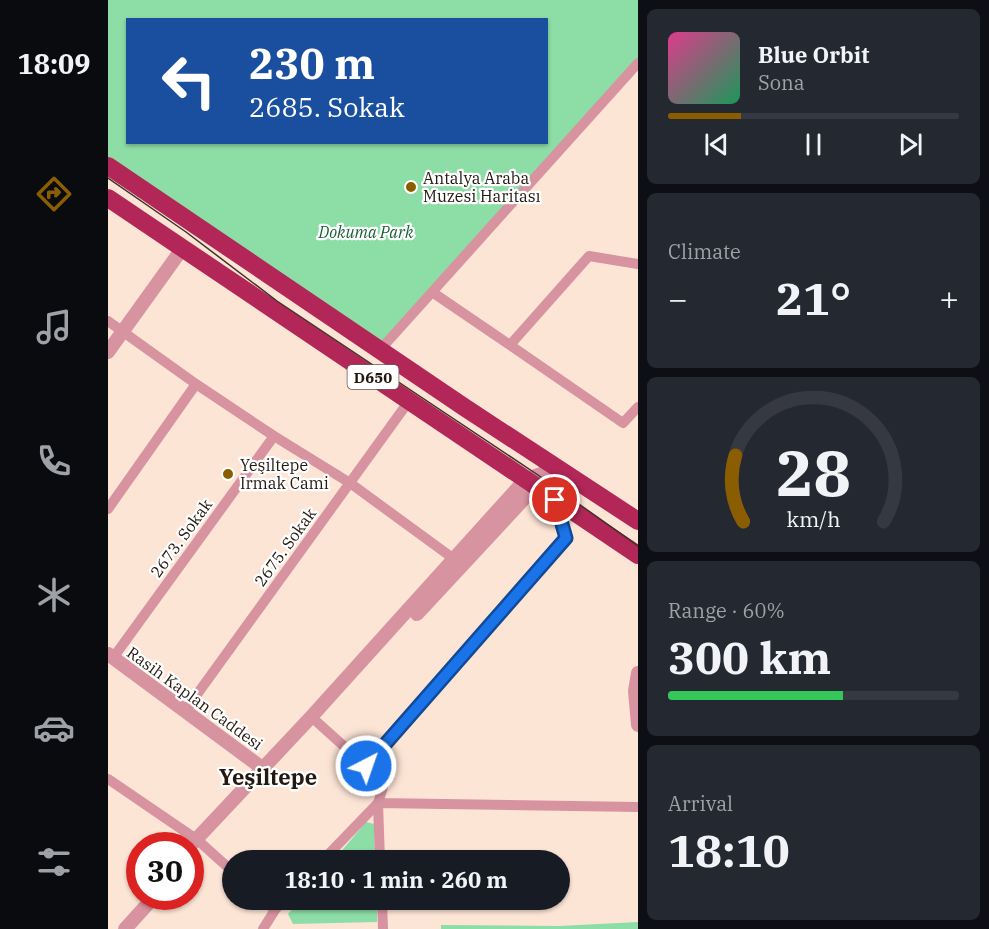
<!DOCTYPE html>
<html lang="en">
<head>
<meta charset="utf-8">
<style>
	:root { --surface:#171b24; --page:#242831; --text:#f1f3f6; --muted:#9ea1a6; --line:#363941; --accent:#8b5d01 }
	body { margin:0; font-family:"IBM Plex Serif",serif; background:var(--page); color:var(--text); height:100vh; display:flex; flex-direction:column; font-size:22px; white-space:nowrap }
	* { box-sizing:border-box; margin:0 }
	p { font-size:20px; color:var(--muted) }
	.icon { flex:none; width:33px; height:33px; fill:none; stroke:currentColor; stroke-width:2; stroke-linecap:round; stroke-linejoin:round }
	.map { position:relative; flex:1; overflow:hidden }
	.drawer { display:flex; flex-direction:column; gap:9px; padding:9px; background:#0d0f14; width:351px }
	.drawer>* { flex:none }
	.top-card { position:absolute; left:18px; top:18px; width:422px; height:126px; border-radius:0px; box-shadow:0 2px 4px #0004; background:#1a4fa0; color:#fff; overflow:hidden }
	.speed { position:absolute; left:18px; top:832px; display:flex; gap:12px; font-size:30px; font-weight:700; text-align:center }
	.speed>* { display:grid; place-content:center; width:78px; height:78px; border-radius:50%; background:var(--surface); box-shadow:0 2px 4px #0004; line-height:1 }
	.speed .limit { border:9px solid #d22; background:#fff; color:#111 }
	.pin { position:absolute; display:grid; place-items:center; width:51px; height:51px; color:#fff; margin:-26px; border:3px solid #fff; border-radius:50%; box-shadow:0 2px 6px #0007 }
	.me { position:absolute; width:66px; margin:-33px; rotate:41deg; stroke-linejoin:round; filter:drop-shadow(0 0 4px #0008) }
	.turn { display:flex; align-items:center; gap:21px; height:126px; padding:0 24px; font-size:27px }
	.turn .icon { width:78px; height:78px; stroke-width:2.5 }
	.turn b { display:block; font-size:42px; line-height:51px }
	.big { font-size:45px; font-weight:800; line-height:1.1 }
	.drawer .widget { flex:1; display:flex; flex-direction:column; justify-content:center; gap:9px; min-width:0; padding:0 21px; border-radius:9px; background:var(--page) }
	.drawer .dial { align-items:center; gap:0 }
	.dial svg { height:156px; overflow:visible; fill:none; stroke:var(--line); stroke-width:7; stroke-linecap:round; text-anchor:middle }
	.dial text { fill:var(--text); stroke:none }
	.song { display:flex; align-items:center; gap:18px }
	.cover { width:72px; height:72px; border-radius:9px; background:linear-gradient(135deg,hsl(330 70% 55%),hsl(150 70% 35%)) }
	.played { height:6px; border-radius:3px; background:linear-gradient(90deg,var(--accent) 25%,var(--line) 25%) }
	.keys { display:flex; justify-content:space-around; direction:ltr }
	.heat { display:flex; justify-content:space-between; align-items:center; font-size:33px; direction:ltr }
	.charge { height:9px; border-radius:4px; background:linear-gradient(90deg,#34c759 60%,var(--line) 0) }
	.trip { position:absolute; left:114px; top:850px; width:348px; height:60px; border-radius:30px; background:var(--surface); box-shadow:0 2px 4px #0004; font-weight:800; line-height:60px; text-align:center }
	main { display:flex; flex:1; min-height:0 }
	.menu { display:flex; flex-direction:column; width:108px; justify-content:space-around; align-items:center; background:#090b0e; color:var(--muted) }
	.menu .icon { width:42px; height:42px }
	.menu .current { color:var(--accent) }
	.menu b { font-size:27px; color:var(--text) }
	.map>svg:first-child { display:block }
	.green { fill:#8ddda6; fill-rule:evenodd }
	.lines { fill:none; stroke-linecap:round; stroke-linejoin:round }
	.minor { stroke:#d793a0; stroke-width:10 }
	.tertiary { stroke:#d793a0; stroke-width:14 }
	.trunk { stroke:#b22758; stroke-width:18 }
	.tram { stroke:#3f322a; stroke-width:1.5 }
	.route-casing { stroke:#114b97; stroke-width:15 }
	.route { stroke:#1a73e8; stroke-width:10 }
	.poi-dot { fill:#8b5d01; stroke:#fff; stroke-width:2 }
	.labels { text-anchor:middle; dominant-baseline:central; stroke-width:4.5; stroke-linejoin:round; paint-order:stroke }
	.shield { fill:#fff; stroke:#665e59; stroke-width:1.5 }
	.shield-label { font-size:15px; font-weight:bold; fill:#241912 }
	.poi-label { font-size:16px; fill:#241912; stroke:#fff; text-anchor:start }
	.park-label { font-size:16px; font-style:italic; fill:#1a5e36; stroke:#fff }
	.street-label { font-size:16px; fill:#241912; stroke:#fff }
	.district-label { font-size:22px; font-weight:bold; fill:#241912; stroke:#fff }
</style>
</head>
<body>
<main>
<nav class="menu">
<b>18:09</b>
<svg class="icon current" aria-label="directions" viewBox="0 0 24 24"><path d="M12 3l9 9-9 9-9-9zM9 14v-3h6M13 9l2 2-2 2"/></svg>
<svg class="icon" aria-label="music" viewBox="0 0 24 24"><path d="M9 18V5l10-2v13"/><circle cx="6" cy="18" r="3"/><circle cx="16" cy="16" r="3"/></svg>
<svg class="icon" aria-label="phone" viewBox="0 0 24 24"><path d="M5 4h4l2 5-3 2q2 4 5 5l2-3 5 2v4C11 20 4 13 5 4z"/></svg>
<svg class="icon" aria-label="climate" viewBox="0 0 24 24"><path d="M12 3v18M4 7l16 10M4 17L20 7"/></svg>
<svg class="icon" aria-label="car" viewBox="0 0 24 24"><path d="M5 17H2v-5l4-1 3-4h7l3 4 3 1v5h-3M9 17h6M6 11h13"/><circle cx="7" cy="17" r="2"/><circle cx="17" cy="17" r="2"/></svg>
<svg class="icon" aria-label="filters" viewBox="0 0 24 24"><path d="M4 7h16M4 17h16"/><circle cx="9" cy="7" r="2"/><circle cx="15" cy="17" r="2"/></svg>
</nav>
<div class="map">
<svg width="530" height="929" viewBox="0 0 530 929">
	<rect width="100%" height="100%" fill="#fde5d6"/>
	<!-- green -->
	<path class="green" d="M 0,0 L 530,0 L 530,63 L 272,350 L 0,165 ZM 20,20 L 438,20 L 438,142 L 20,142 Z
		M 258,822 L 266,824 L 267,861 L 225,861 Z
		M 192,900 L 269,900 L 269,922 L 185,924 L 180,914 Z
		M 530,922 L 530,929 L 333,929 L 333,925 L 451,926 Z"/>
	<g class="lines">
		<!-- minor -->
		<path class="minor" d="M 530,264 L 481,256 L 402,345 L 515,423 L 530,407
			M 324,292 L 402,345
			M 0,321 L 88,384 L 166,436 L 242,483 L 346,559
			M 272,350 L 530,63
			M 0,509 L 88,384
			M 5,658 L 166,436
			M 77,711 L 301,401
			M 209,722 L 258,766
			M 0,779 L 88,839
			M 94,844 L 124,871
			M 214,861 L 270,803 L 530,807
			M 272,861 L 270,803 L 276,784 L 258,766 L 457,538 L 447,500
			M 156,900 L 167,910
			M 274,900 L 275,929
			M 155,929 L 167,910 L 176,900"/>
		<!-- tertiary -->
		<path class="tertiary" d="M 0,352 L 74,249
			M 309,614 L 427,487
			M 0,654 L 154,768
			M 530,673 L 527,691 L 530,725
			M 82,846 L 204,716 L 417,480 L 438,472 L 456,474
			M 17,929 L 46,897"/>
		<!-- trunk -->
		<path class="trunk" d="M 0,166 L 356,407 L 530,521
			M 0,198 L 530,555"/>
		<!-- tram -->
		<path class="tram" d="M 0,178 L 78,232 L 169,301 L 430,475 L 530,546"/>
	</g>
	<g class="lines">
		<defs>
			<path id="route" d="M 258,766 L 458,538 L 447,500"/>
		</defs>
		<!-- route casing -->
		<use href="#route" class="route-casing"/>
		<!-- route -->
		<use href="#route" class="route"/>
	</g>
	<!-- markers -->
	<g class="poi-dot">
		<circle cx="303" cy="187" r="6"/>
		<circle cx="120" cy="474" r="6"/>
	</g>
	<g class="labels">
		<!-- shield labels -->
		<rect class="shield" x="239.5" y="365" width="51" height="24" rx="4.5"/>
		<g class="shield-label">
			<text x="265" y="377">D650</text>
		</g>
		<!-- poi labels -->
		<g class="poi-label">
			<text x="315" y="178">Antalya Araba<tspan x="315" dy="18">Muzesi Haritası</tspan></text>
			<text x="132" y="465">Yeşiltepe<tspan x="132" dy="18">Irmak Cami</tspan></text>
		</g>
		<!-- park labels -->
		<g class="park-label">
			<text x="258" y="232">Dokuma Park</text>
		</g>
		<!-- street labels -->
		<g class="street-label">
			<text transform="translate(73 538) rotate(-54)">2673. Sokak</text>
			<text transform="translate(177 547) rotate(-54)">2675. Sokak</text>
			<text transform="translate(87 698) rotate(36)">Rasih Kaplan Caddesi</text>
		</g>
		<!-- district labels -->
		<g class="district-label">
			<text x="160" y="776">Yeşiltepe</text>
		</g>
	</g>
</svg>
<div class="speed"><div class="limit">30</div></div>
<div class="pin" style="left:447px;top:500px;background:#d93025"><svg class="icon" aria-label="arrive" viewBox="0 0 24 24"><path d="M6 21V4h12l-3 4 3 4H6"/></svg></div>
<svg class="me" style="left:258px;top:766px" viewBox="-20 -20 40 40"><circle r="17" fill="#1a73e8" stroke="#fff" stroke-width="3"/><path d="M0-11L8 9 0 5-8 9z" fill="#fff"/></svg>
<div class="trip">18:10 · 1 min · 260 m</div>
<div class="top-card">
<div class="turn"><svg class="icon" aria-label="left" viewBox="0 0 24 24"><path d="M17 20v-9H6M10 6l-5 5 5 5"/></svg><div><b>230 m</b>2685. Sokak</div></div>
</div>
</div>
<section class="drawer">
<div class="widget">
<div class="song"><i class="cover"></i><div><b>Blue Orbit</b><p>Sona</p></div></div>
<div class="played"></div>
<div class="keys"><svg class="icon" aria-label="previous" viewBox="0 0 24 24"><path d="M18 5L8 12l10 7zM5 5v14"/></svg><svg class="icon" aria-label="pause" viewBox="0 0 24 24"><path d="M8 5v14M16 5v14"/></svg><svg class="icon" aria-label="next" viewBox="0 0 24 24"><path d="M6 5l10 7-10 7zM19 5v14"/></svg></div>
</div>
<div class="widget"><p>Climate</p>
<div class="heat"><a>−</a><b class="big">21°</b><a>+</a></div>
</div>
<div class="widget dial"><svg viewBox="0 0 100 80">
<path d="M14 69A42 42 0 1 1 86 69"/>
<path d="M14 69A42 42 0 0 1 10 35" stroke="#8b5d01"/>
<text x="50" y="56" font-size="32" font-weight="700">28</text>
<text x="50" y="72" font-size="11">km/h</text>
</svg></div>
<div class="widget"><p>Range · 60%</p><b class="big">300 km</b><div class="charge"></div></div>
<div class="widget"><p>Arrival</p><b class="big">18:10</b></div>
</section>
</main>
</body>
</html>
